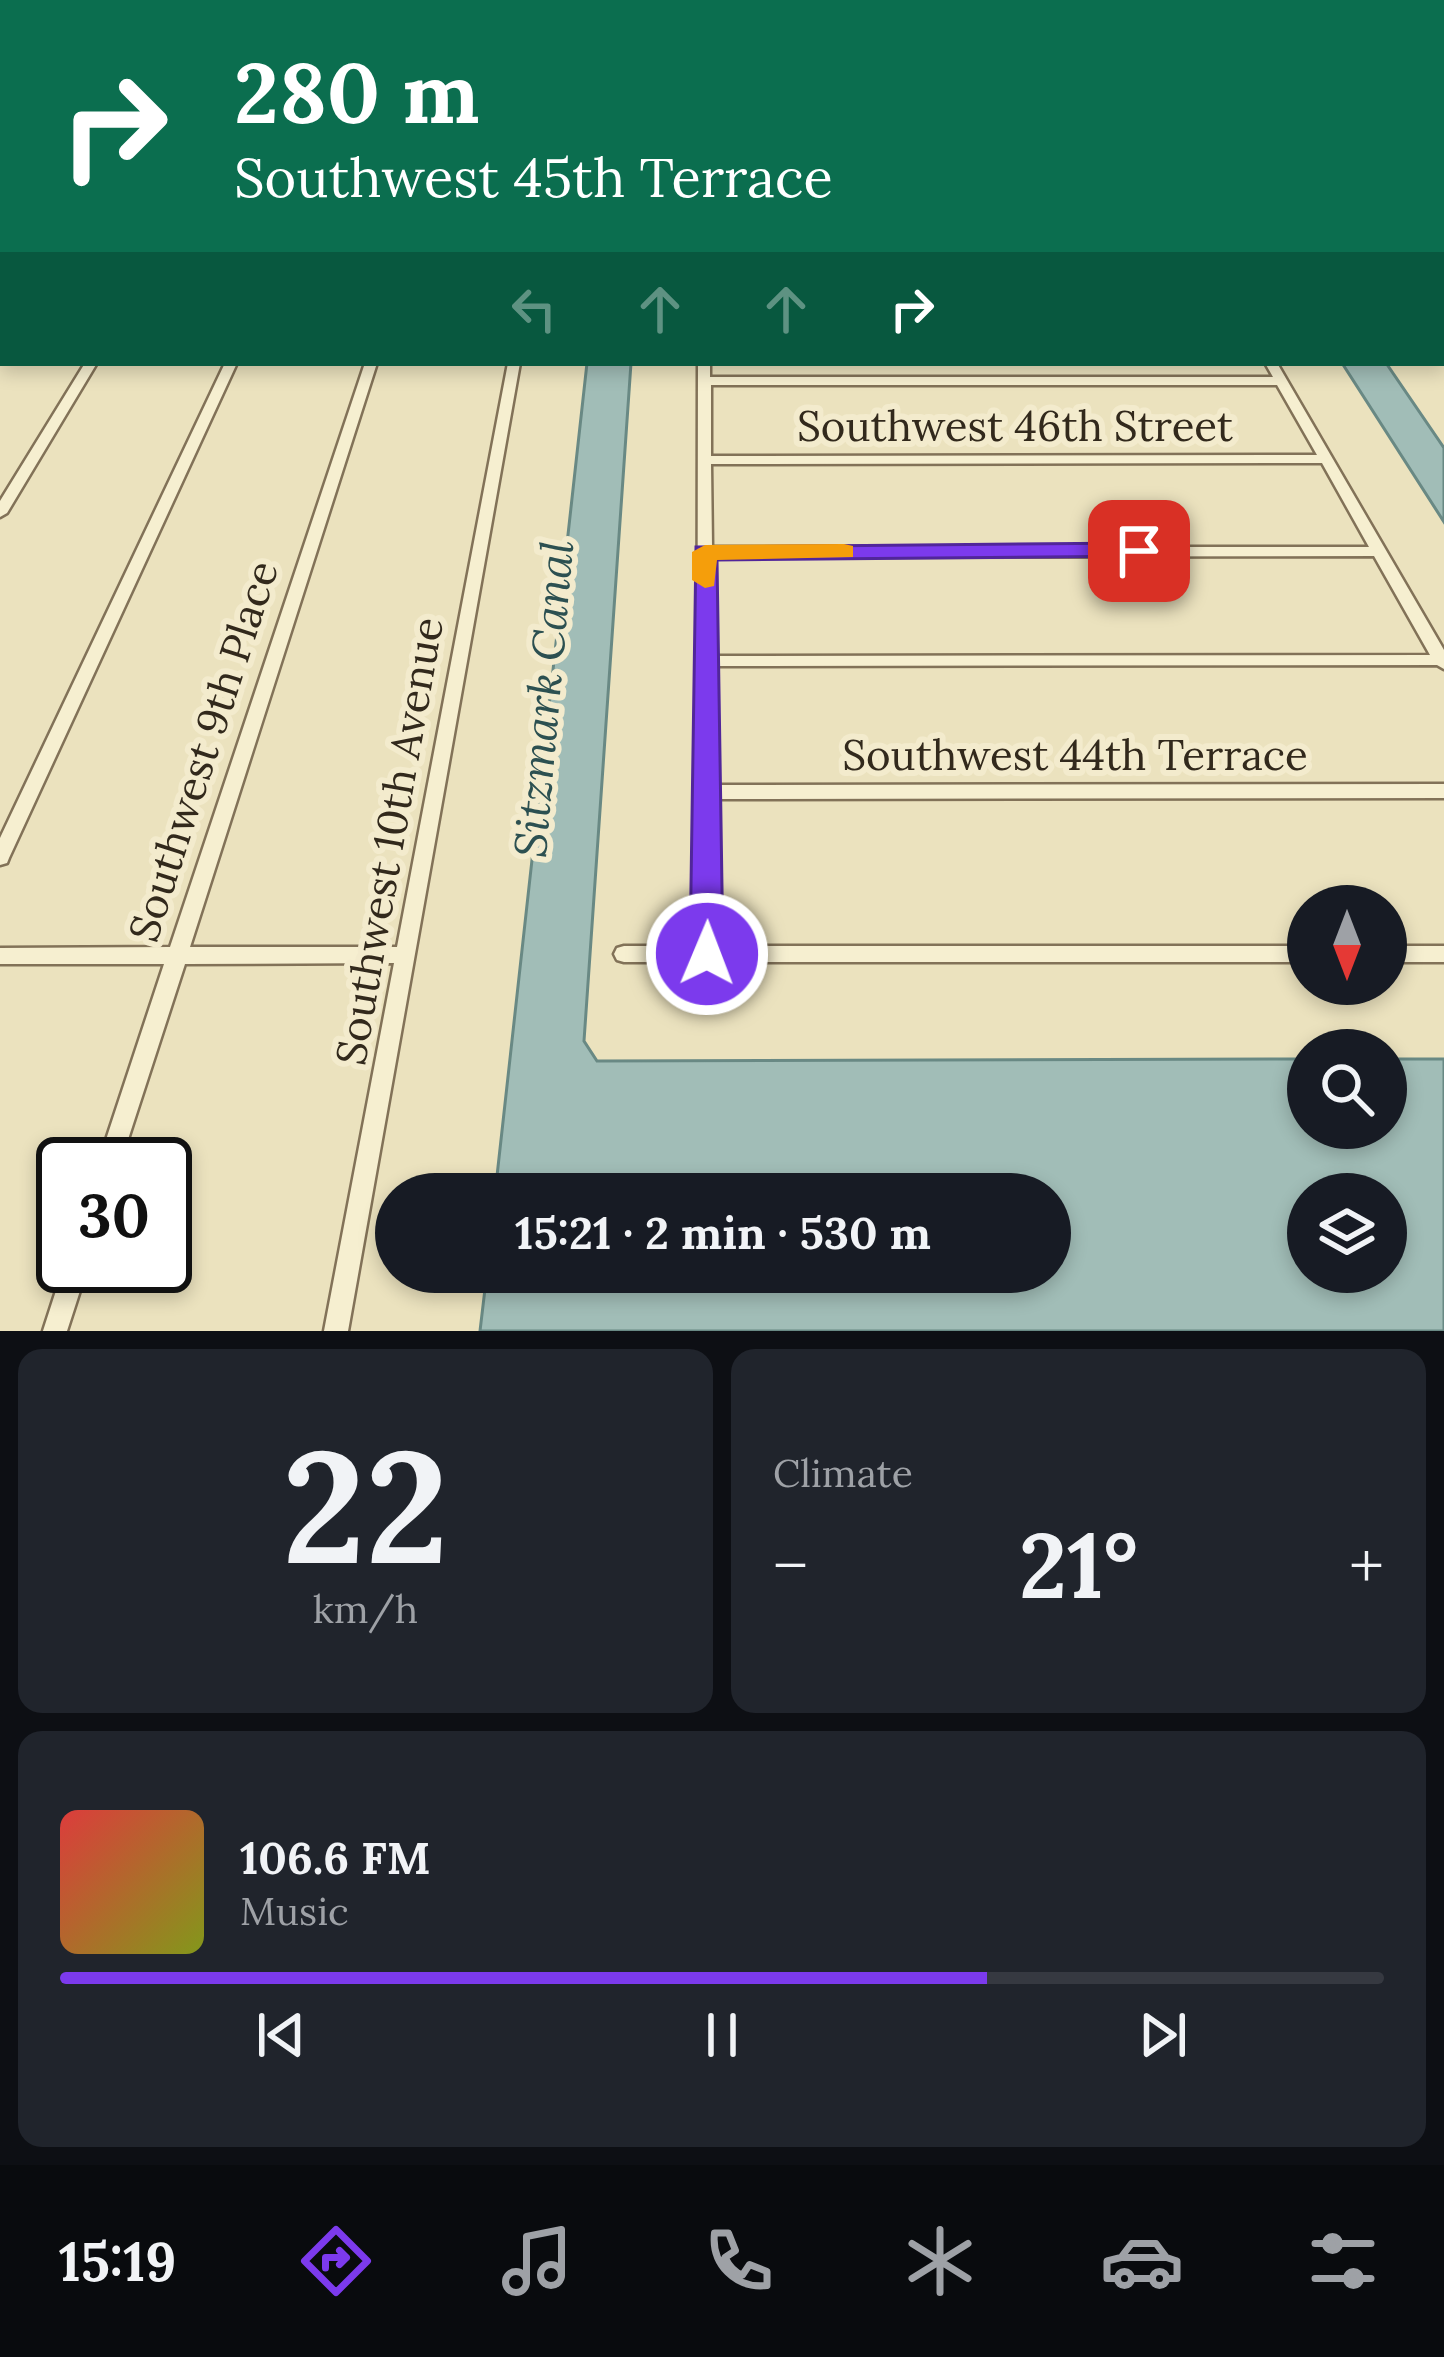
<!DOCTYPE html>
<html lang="en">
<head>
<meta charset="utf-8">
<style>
	:root { --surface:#171b24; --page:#20242c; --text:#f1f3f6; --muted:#9ea1a6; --line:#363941; --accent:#7c3aed }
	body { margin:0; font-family:Lora,serif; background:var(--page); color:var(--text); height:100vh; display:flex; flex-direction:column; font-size:45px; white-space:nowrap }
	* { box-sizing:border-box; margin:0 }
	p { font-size:39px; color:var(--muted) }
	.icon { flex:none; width:66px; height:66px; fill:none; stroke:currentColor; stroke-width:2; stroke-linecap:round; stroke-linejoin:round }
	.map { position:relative; height:1331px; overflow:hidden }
	.panel { display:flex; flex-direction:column; gap:18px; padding:18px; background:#0d0f14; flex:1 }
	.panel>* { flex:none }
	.guide { position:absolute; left:0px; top:0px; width:1446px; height:366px; box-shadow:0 6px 18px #0003; background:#0b6e4f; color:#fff; overflow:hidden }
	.needle { width:78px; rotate:180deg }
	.tools { position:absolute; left:1287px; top:885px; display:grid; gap:24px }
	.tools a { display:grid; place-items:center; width:120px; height:120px; border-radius:50%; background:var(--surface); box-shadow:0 6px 18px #0003; font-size:60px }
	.speed { position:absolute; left:36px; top:1137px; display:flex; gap:24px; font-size:60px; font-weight:700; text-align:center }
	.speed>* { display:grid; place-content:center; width:156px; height:156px; border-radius:50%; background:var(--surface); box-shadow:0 6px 18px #0003; line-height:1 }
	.speed .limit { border:6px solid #111; border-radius:18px; background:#fff; color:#111 }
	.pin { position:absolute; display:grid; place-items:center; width:102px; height:102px; color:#fff; margin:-51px; border-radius:24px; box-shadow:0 6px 18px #0006 }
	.me { position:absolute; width:132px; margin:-66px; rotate:1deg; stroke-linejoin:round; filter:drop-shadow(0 0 9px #0008) }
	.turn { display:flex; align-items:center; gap:42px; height:252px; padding:0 36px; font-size:54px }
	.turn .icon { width:156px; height:156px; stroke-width:2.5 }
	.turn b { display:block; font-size:84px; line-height:102px }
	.lanes { display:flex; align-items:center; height:114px; padding:0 36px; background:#0003; justify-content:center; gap:60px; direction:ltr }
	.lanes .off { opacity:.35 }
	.big { font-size:90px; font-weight:700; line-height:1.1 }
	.panel .card { flex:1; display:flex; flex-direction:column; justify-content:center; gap:18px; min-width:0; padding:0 42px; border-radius:24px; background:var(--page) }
	.panel .dial { align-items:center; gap:0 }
	.dial b { font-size:156px; line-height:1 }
	.song { display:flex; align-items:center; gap:36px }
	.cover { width:144px; height:144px; border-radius:18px; background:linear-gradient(135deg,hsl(0 70% 55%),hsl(70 70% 35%)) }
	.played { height:12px; border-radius:6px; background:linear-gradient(90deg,var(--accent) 70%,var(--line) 70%) }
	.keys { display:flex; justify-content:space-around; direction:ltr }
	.heat { display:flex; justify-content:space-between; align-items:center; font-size:66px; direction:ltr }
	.panel .tiles { flex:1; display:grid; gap:18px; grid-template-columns:1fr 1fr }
	.card:last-child { grid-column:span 2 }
	.trip { position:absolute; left:375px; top:1173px; width:696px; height:120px; border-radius:60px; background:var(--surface); box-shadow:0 6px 18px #0003; font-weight:700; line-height:120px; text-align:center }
	.dock { display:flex; height:192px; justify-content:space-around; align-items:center; background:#090b0e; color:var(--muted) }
	.dock .icon { width:84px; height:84px }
	.dock .on { color:var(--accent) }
	.dock b { font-size:54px; color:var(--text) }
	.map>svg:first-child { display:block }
	.water { fill:#a1bdb7; stroke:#698984; stroke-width:3; fill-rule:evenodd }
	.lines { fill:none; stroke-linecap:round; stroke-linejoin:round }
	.minor-casing { stroke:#827258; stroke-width:5 }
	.major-casing { stroke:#4f402c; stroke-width:5 }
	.minor { fill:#f6efd0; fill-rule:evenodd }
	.major { fill:#eddb96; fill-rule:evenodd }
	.route { fill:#7c3aed; stroke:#51269a; stroke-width:3 }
	.slow { fill:#f59e0b }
	.labels { text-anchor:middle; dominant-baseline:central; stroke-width:12; stroke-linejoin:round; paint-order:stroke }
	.street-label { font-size:42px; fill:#32291c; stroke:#f3ebcd }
	.water-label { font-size:45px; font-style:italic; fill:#2c5051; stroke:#f3ebcd }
</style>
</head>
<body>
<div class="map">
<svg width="1444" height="1331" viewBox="0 0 1444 1331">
	<rect width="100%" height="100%" fill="#ebe2be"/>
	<!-- water -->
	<path class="water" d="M 587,363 L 631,363 L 584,1041 L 597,1061 L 1308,1059 L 1308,1128 L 1386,1128 L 1386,1059 L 1444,1059 L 1444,1331 L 480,1331 L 487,1272 L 1050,1272 L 1050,1194 L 495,1194 ZM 1308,1194 L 1386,1194 L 1386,1272 L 1308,1272 Z
		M 1342,363 L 1386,363 L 1444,448 L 1444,522 Z"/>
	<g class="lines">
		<defs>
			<path id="minor" d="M 114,0 L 123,0 L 121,3 L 112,3 Z
				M 238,0 L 246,0 L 244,3 L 236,3 Z
				M 350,0 L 358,0 L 357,3 L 349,3 Z
				M 462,0 L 470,0 L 469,3 L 461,3 Z
				M 574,0 L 582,0 L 582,3 L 574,3 Z
				M 686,0 L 694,0 L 694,3 L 686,3 Z
				M 798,0 L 806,0 L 807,3 L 799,3 Z
				M 910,0 L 918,0 L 919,3 L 911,3 Z
				M 1188,0 L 1196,0 L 1198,3 L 1190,3 Z
				M 1237,0 L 1245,0 L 1247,3 L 1239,3 Z
				M 1383,0 L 1392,0 L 1394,3 L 1385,3 Z
				M 1443,14 L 1444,14 L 1444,18 L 1443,18 Z
				M 0,49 L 3,49 L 3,55 L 0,55 Z
				M 1443,54 L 1444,54 L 1444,60 L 1443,60 Z
				M 1443,89 L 1444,89 L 1444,95 L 1443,95 Z
				M 3,123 L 3,131 L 0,132 L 0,124 Z
				M 3,138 L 3,146 L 0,147 L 0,139 Z
				M 1443,139 L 1444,139 L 1444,145 L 1443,145 Z
				M 1443,250 L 1444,250 L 1444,256 L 1443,256 Z
				M 0,251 L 3,251 L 3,257 L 0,257 Z
				M 3,290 L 3,301 L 0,302 L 0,291 Z
				M 0,326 L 3,326 L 3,334 L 0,334 Z
				M 1444,326 L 1444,334 L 1443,335 L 1443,327 Z
				M 1443,342 L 1444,343 L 1444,351 L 1443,350 Z
				M 85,363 L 97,363 L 7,513 L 0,517 L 0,501 Z
				M 225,363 L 237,363 L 9,858 L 7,863 L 0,865 L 0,838 Z
				M 365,363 L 377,363 L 190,947 L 397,947 L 508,363 L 520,363 L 348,1331 L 324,1331 L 394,963 L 185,964 L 120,1164 L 98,1164 L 164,964 L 0,964 L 0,948 L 170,947 Z
				M 698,363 L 710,363 L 710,377 L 1273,377 L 1265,363 L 1277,363 L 1444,650 L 1444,669 L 1437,665 L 714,666 L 715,785 L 1444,784 L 1444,798 L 715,799 L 717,946 L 1308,946 L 1308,962 L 624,962 L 617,960 L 614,954 L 617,948 L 624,946 L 697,946 ZM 711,385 L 1277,385 L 1317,455 L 711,456 ZM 1322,463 L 1369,547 L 712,547 L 711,464 ZM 1374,556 L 1430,655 L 714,656 L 713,557 Z
				M 1386,946 L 1444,946 L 1444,962 L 1386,962 Z
				M 64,1266 L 88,1266 L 67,1331 L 43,1331 Z"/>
			<path id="major" d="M 0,187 L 3,188 L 3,196 L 0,195 Z
				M 1443,190 L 1444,190 L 1444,198 L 1443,198 Z"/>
		</defs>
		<!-- minor casing -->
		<use href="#minor" class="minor-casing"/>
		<!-- major casing -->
		<use href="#major" class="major-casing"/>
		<!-- minor -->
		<use href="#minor" class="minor"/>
		<!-- major -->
		<use href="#major" class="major"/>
	</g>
	<!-- route -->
	<path class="route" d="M 1139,543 L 1148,546 L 1148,556 L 717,560 L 723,954 L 719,963 L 695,963 L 690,954 L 696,547 Z"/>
	<!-- slow -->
	<path class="slow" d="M 844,544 L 853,546 L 853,557 L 717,560 L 714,586 L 705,588 L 692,580 L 692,552 L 705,545 Z"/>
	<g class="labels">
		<!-- street labels -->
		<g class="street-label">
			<text x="1015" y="426">Southwest 46th Street</text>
			<text transform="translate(203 751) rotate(-72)">Southwest 9th Place</text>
			<text x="1075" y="755">Southwest 44th Terrace</text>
			<text transform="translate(389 841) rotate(-80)">Southwest 10th Avenue</text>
		</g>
		<!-- water labels -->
		<g class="water-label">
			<text transform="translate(543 699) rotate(-85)">Sitzmark Canal</text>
		</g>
	</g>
</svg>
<div class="tools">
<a><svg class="needle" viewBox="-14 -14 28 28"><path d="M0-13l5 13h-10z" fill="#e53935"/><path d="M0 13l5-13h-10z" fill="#9ea1a6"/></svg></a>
<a><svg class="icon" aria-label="search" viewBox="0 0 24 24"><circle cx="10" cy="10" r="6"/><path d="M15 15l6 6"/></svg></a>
<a><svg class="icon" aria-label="layers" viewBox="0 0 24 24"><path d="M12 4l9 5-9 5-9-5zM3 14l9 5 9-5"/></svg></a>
</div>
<div class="speed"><div class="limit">30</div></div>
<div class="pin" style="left:1139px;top:551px;background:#d93025"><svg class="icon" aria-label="arrive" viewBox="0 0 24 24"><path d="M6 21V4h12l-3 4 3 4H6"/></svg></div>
<svg class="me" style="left:707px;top:954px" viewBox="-20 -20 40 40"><circle r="17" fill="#7c3aed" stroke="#fff" stroke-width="3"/><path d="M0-11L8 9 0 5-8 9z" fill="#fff"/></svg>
<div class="trip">15:21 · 2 min · 530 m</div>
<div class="guide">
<div class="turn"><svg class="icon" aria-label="right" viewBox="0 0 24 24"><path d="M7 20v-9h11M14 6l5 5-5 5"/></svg><div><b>280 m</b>Southwest 45th Terrace</div></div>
<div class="lanes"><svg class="icon off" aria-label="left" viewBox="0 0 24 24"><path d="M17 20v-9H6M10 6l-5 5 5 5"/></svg><svg class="icon off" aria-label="ahead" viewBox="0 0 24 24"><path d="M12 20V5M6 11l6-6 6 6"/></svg><svg class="icon off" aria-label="ahead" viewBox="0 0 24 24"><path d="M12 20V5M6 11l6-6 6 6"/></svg><svg class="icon" aria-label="right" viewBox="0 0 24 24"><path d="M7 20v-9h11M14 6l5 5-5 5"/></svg></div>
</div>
</div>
<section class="panel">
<div class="tiles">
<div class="card dial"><b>22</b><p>km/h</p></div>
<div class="card"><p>Climate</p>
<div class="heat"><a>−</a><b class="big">21°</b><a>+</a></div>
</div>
<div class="card">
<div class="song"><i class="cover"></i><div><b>106.6 FM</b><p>Music</p></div></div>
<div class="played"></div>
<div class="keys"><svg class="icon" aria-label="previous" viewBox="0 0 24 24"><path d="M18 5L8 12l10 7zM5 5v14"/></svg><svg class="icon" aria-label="pause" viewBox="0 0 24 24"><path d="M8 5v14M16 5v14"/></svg><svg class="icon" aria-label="next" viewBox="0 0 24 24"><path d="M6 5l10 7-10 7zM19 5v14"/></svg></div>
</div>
</div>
</section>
<nav class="dock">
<b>15:19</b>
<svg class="icon on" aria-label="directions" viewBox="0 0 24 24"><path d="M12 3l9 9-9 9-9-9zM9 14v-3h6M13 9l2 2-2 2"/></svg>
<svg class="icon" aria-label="music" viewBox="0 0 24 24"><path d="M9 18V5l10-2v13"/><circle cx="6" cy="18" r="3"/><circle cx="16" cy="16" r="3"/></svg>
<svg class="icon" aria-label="phone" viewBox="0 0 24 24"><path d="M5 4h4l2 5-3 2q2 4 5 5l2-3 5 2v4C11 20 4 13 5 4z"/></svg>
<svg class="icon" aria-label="climate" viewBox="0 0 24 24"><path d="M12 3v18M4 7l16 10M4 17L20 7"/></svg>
<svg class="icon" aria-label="car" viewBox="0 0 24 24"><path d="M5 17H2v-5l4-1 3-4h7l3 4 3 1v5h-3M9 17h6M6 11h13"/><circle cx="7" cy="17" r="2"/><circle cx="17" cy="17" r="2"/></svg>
<svg class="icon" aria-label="filters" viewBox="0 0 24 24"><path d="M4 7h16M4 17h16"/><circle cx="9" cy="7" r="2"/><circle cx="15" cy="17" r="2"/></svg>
</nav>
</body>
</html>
